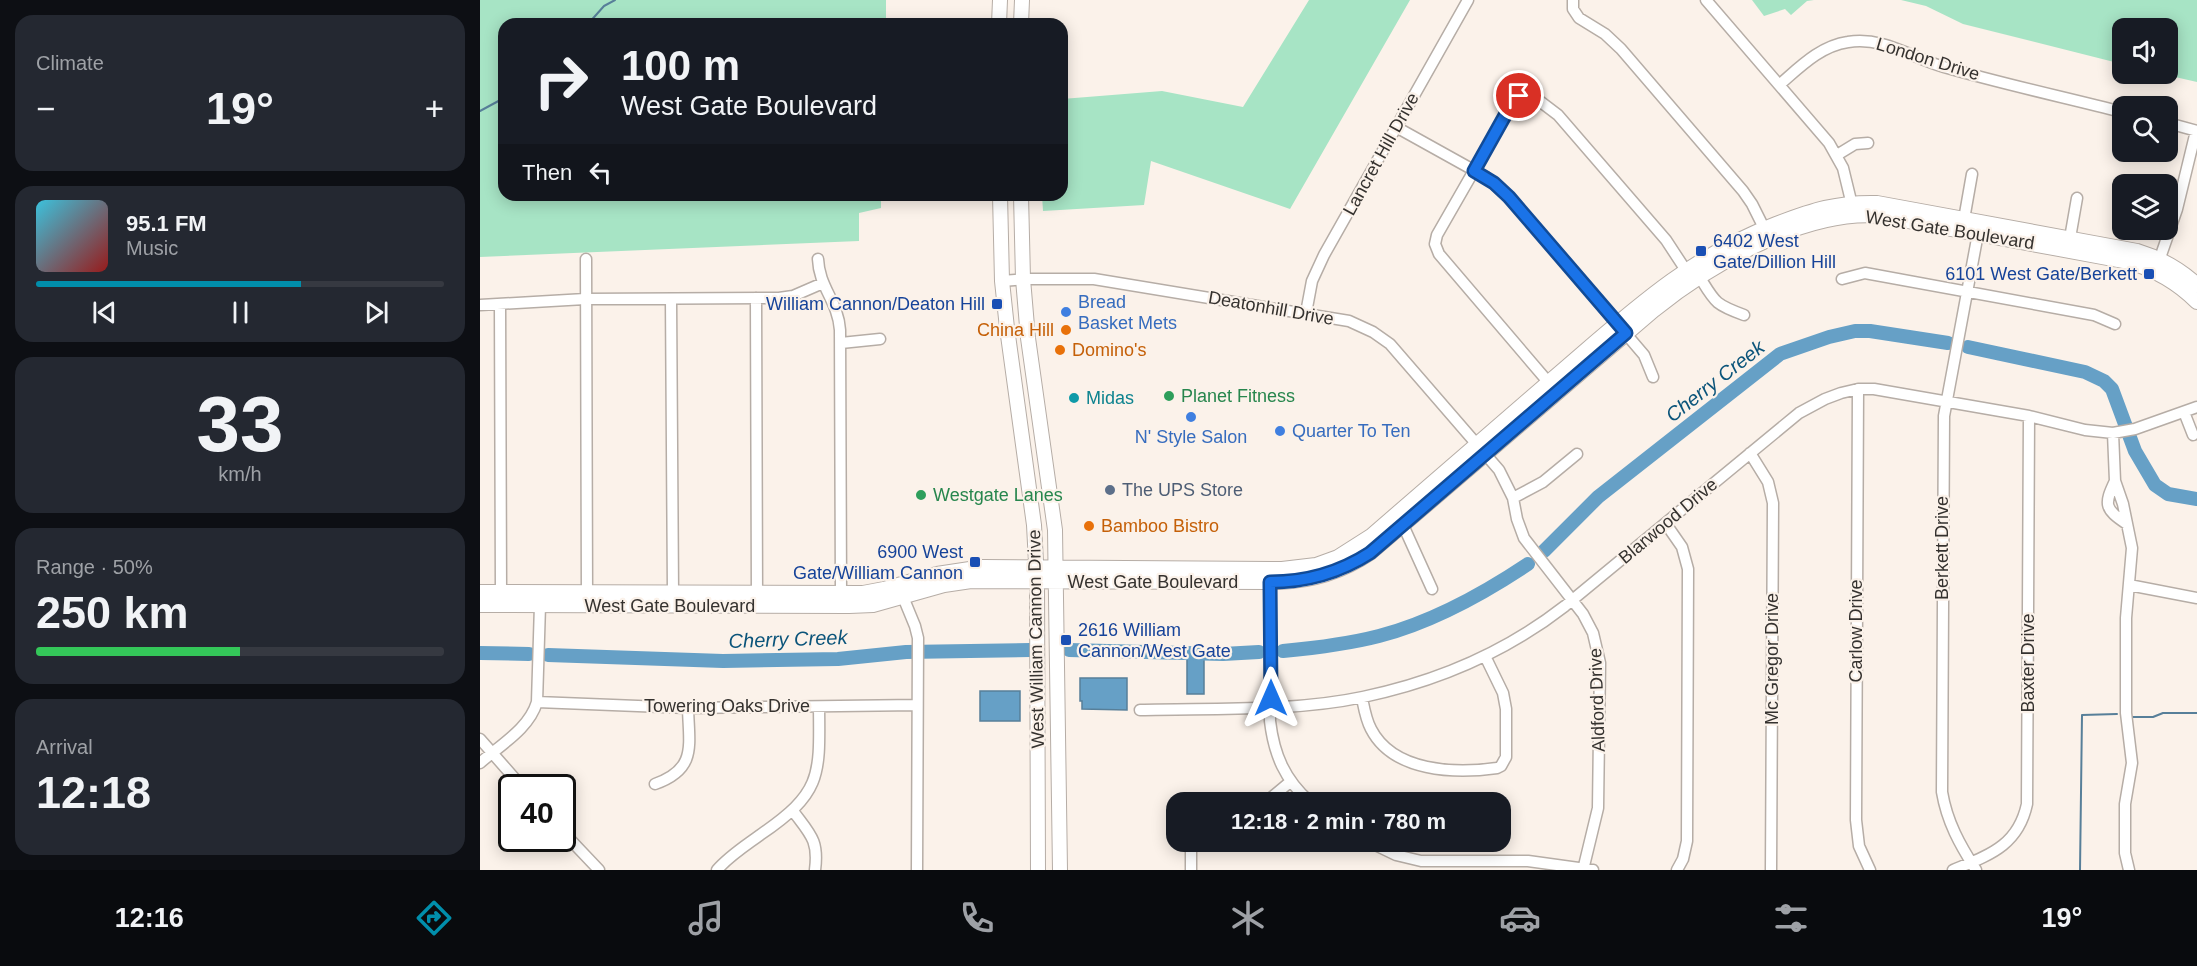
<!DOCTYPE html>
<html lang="en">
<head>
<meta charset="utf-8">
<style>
	:root { --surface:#171b24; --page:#242831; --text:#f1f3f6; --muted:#9ea1a6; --line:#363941; --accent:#018eab }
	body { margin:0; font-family:Arial,sans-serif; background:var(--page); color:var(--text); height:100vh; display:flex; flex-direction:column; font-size:22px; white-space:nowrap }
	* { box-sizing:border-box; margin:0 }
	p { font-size:20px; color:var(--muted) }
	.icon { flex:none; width:33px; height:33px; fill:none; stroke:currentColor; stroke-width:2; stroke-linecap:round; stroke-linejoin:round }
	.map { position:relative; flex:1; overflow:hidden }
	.panel { display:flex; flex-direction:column; gap:15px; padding:15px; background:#0d0f14; width:480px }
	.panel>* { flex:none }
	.hud { position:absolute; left:18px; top:18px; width:570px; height:183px; border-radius:18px; box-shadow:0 3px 15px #0003; background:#171b24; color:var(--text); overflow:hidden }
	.buttons { position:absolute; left:1632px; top:18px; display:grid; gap:12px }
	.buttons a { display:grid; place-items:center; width:66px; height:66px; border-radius:12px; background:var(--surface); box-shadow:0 3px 15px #0003; font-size:30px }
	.speed { position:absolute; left:18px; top:774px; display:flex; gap:12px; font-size:30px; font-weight:700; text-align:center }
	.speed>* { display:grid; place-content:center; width:78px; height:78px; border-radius:50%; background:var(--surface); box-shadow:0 3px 15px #0003; line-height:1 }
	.speed .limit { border:3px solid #111; border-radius:9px; background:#fff; color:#111 }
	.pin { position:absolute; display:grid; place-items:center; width:51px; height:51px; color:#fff; margin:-26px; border:3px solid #fff; border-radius:50%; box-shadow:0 2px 6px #0007 }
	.me { position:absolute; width:66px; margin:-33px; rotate:0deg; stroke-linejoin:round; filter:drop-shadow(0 0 4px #0008) }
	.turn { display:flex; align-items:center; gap:21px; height:126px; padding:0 24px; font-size:27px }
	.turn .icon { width:78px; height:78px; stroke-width:2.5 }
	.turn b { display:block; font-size:42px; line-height:51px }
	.then { display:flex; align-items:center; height:57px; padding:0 24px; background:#0003; gap:12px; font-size:22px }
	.big { font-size:45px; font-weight:600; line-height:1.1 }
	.panel .card { flex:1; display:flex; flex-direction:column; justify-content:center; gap:9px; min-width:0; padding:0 21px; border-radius:18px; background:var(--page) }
	.panel .dial { align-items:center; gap:0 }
	.dial b { font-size:78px; line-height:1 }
	.song { display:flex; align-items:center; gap:18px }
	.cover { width:72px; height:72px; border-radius:9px; background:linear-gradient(135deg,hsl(190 70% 55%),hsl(0 70% 35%)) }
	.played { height:6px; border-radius:3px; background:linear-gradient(90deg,var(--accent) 65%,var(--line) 65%) }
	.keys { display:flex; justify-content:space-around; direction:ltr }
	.heat { display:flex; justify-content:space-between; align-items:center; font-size:33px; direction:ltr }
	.charge { height:9px; border-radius:4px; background:linear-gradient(90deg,#34c759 50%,var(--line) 0) }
	.trip { position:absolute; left:686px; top:792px; width:345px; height:60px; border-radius:18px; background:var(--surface); box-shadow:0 3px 15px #0003; font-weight:600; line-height:60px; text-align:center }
	.dock { display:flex; height:96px; justify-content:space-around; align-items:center; background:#090b0e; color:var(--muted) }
	.dock .icon { width:42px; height:42px }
	.dock .current { color:var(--accent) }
	.dock b { font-size:27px; color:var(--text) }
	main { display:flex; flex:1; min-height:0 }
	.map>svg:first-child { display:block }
	.green { fill:#a7e4c5 }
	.water { fill:#66a0c6; stroke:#577f99; stroke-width:1.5 }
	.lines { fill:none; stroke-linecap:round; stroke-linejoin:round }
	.stream { stroke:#577f99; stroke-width:2 }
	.river { stroke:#66a0c6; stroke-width:14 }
	.minor-casing { stroke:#b6ada6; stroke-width:13 }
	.major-casing { stroke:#b6ada6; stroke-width:16 }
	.minor { stroke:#fff; stroke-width:10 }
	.major { stroke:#fff; stroke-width:14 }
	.route-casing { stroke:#114b97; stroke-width:15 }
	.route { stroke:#1a73e8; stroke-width:10 }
	.transit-dot { fill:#1a4fb4; stroke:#fbf2ea; stroke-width:2 }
	.shop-dot { fill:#3f7fe0; stroke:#fbf2ea; stroke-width:2 }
	.food-dot { fill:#e8710a; stroke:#fbf2ea; stroke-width:2 }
	.leisure-dot { fill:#2e9e5b; stroke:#fbf2ea; stroke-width:2 }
	.culture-dot { fill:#0f9aa8; stroke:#fbf2ea; stroke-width:2 }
	.service-dot { fill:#5c6f8a; stroke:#fbf2ea; stroke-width:2 }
	.labels { text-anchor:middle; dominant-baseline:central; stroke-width:4.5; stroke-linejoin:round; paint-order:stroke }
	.street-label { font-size:18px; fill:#35322f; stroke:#fbf2ea }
	.transit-label { font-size:18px; fill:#164399; stroke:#fbf2ea; text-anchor:end }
	.shop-label { font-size:18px; fill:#366cbe; stroke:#fbf2ea; text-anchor:start }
	.food-label { font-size:18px; fill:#c56008; stroke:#fbf2ea; text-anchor:start }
	.leisure-label { font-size:18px; fill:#27864d; stroke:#fbf2ea; text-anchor:start }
	.culture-label { font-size:18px; fill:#0d838f; stroke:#fbf2ea; text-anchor:start }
	.service-label { font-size:18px; fill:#4e5e75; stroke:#fbf2ea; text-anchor:start }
	.water-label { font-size:20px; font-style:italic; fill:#0b547a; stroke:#fbf2ea }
</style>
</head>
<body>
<main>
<section class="panel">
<div class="card"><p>Climate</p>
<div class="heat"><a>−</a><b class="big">19°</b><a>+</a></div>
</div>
<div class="card">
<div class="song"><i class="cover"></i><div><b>95.1 FM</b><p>Music</p></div></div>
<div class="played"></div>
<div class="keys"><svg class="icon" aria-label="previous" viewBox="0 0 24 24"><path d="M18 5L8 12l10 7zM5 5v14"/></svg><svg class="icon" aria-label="pause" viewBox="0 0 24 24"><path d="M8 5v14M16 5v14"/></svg><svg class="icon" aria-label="next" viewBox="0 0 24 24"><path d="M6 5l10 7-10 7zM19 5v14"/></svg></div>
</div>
<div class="card dial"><b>33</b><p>km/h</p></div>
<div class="card"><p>Range · 50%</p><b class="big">250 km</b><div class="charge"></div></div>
<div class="card"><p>Arrival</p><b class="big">12:18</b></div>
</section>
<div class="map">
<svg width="1717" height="870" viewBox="0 0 1717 870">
	<rect width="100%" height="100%" fill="#fbf2ea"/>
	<!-- green -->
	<path class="green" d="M 0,0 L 406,0 L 406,24 L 24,24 L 24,195 L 401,195 L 401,208 L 379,213 L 379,241 L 0,257 Z
		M 829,0 L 930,0 L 810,209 L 671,161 L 664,205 L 563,211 L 562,195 L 582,195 L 582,99 L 682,91 L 763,107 Z
		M 1272,0 L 1334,0 L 1327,1 L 1311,15 L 1305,9 L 1284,16 Z
		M 1421,0 L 1717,0 L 1717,82 L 1682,74 L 1688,74 L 1688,28 L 1642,28 L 1642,64 L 1483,24 L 1446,6 Z"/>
	<!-- water -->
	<path class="water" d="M 707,658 L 724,658 L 724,694 L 707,694 Z
		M 600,678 L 647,678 L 647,710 L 602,709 L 602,701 L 600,701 Z
		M 500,691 L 540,691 L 540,721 L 500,721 Z"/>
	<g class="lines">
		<!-- stream -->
		<path class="stream" d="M 108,24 L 124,6 L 135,0
			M 0,111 L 24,98
			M 1653,717 L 1673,717 L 1683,713 L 1717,713
			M 1600,870 L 1602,715 L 1637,714"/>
		<!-- river -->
		<path class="river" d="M 1488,347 L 1605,372 L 1624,381 L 1632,389 L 1655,451 L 1675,485 L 1688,494 L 1717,499
			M 1064,551 L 1118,497 L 1300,354 L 1349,337 L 1375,331 L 1390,331 L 1468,343
			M 589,650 L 743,654 L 779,652
			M 803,651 C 835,648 868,644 899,636 C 953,622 1003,594 1048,564
			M 0,653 L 49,654
			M 68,655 L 243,661 L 358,659 L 426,652 L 550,650"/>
		<defs>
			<path id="minor" d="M 1093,0 L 1093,9 L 1099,18 L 1125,34 L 1141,49 L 1263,191 L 1272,204 L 1284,228
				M 1226,0 L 1349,143 L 1363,168 L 1373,209
				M 1299,85 C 1320,67 1340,46 1368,42 C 1403,36 1432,58 1464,67 C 1523,84 1583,97 1642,112
				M 1688,123 L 1717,131
				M 916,127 L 1006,177 L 1029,197 L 1164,355 L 1173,377
				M 1357,155 L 1375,144 L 1388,143
				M 1483,225 L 1492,174
				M 1590,238 L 1597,198
				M 1680,258 L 1697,209 L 1716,131
				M 106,259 L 107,599
				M 338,259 C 339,287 358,301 360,330 L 361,593
				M 1219,276 C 1235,302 1234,304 1264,315
				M 1362,279 L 1385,273 L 1614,315 L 1635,324
				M 522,281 L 548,279 L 614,279 L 869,321 L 893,332 L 910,344 L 1019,470 L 1033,498 L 1037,519 L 1044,538 L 1103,614 L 1113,633 L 1120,663 L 1118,808 L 1103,870
				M 276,298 L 277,599
				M 191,299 L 193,593
				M 20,304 L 21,592
				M 0,305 L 105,299 L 299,298 L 313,296 L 343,283
				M 826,313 L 832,281 L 844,255 L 988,0
				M 361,343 L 400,339
				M 1069,383 L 959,254 L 955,244 L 957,235 L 1035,99 L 1044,95 L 1053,96 L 1078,115 L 1186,240 L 1205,269
				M 1378,389 L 1376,820 L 1379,846 L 1390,870
				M 1704,412 L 1713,435
				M 1633,433 L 1635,481 L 1643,504 L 1652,548 L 1646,618 L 1646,713 L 1652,763 L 1645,804 L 1645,853 L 1649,870
				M 1270,453 L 1288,482 L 1293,503 L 1291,870
				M 1635,481 C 1624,504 1624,509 1647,524
				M 1033,498 L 1063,482 L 1097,454
				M 1186,524 L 1202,547 L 1208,569 L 1207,841 L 1203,859 L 1197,870
				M 923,525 L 952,589
				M 790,575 L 790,721 C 794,755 805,780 830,802
				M 1649,585 L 1717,598
				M 421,592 L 435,626 L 438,638 L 437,870
				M 882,698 C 884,708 886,720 891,729 C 913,772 975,774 1017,768 L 1021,766 L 1026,757 L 1026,709 L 1023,693 L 1005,656
				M 57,702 L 208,708 L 437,705
				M 660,710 C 731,708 813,712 883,697 C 955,682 1026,652 1085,606 L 1319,413 L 1345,399 L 1361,393 L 1378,389 L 1394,389 L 1549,416 L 1605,430 L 1633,433 L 1655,429 L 1717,407
				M 0,739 L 43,788
				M 0,763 C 20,745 49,729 57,702 L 60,605
				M 175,784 C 217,769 209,746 208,708
				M 786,802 L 810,782
				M 313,811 C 330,834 339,840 335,870
				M 82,831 L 119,870
				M 711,842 L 711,870
				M 889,842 L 916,855 L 941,861 L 1048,861 L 1113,870
				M 237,870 C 249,856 265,846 280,835 C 341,793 340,778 339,707
				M 1473,870 C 1509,855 1538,846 1547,804 L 1549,416
				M 1496,870 C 1480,845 1467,822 1462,792 L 1464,416 L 1499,228"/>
			<path id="major" d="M 519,24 L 520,0
				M 541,24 L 542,0
				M 520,195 L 522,281 L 527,328 L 554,525 L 557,581 L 558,870
				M 541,195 L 543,279 L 548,338 L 575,530 L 580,870
				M 0,592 L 383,593 L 404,589 L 457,574 L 503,567 L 802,569 L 836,565 L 858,557 L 891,536 C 951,484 1010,433 1070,381 C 1143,319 1205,258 1296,224 C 1333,210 1357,202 1397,203 L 1657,251 C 1680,258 1699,268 1717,285
				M 0,605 L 369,606 L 393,605 L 464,585 L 491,581 L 799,582 C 833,581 862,572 890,553 L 1174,310 C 1231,264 1326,209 1401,216 L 1649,262 C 1676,270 1697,282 1717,302"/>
		</defs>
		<!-- minor casing -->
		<use href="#minor" class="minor-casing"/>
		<!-- major casing -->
		<use href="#major" class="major-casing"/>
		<!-- minor -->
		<use href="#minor" class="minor"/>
		<!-- major -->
		<use href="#major" class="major"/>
	</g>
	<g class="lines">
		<defs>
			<path id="route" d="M 791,698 L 790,582 C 827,582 859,573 890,553 L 1146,333 L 1029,197 L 1014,183 L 994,171 L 1032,103 L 1039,96"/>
		</defs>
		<!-- route casing -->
		<use href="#route" class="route-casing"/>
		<!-- route -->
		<use href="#route" class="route"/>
	</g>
	<!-- markers -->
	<g class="transit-dot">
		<rect x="1215" y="245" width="12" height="12" rx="3"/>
		<rect x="1663" y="268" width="12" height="12" rx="3"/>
		<rect x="511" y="298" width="12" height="12" rx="3"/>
		<rect x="489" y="556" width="12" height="12" rx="3"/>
		<rect x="580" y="634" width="12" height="12" rx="3"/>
	</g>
	<g class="shop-dot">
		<circle cx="586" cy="312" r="6"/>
		<circle cx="711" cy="417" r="6"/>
		<circle cx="800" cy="431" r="6"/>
	</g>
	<g class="food-dot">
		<circle cx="586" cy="330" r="6"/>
		<circle cx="580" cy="350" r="6"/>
		<circle cx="609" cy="526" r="6"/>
	</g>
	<g class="leisure-dot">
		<circle cx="689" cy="396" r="6"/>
		<circle cx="441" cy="495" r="6"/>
	</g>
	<circle class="culture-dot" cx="594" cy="398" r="6"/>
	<circle class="service-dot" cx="630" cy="490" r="6"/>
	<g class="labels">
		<!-- street labels -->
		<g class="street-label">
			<text transform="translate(1448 59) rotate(17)">London Drive</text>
			<text transform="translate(901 154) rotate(-61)">Lancret Hill Drive</text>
			<text transform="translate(1470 230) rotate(9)">West Gate Boulevard</text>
			<text transform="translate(791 308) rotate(10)">Deatonhill Drive</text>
			<text transform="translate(1188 521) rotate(-40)">Blarwood Drive</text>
			<text transform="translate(1462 548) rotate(-90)">Berkett Drive</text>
			<text x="673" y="582">West Gate Boulevard</text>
			<text x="190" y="606">West Gate Boulevard</text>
			<text transform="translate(1376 631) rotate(-90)">Carlow Drive</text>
			<text transform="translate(556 639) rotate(-91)">West William Cannon Drive</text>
			<text transform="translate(1292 659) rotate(-90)">Mc Gregor Drive</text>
			<text transform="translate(1548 663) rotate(-90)">Baxter Drive</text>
			<text transform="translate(1117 700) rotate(-92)">Aldford Drive</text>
			<text x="247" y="706">Towering Oaks Drive</text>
		</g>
		<!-- transit labels -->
		<g class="transit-label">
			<text x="1233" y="241" text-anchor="start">6402 West<tspan x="1233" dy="21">Gate/Dillion Hill</tspan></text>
			<text x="1657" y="274">6101 West Gate/Berkett</text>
			<text x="505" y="304">William Cannon/Deaton Hill</text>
			<text x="483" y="552">6900 West<tspan x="483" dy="21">Gate/William Cannon</tspan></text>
			<text x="598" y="630" text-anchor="start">2616 William<tspan x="598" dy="21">Cannon/West Gate</tspan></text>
		</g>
		<!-- shop labels -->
		<g class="shop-label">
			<text x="598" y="302">Bread<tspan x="598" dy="21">Basket Mets</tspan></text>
			<text x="812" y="431">Quarter To Ten</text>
			<text x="711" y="437" text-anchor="middle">N' Style Salon</text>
		</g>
		<!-- food labels -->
		<g class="food-label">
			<text x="574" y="330" text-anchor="end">China Hill</text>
			<text x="592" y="350">Domino's</text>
			<text x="621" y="526">Bamboo Bistro</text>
		</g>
		<!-- leisure labels -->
		<g class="leisure-label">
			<text x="701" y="396">Planet Fitness</text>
			<text x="453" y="495">Westgate Lanes</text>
		</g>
		<!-- culture labels -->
		<g class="culture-label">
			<text x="606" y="398">Midas</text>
		</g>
		<!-- service labels -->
		<g class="service-label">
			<text x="642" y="490">The UPS Store</text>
		</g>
		<!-- water labels -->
		<g class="water-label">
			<text transform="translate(1235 381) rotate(-38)">Cherry Creek</text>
			<text transform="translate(308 639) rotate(-2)">Cherry Creek</text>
		</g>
	</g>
</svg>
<div class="buttons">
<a><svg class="icon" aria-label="sound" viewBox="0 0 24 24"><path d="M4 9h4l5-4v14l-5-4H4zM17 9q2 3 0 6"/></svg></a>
<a><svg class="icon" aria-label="search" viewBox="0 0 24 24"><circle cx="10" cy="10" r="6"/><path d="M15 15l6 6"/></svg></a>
<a><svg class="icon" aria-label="layers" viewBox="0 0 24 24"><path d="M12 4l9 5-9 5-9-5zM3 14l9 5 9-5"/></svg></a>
</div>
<div class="speed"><div class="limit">40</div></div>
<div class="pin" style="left:1039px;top:96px;background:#d93025"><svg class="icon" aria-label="arrive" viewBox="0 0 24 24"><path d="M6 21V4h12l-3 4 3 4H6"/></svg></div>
<svg class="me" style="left:791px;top:698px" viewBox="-20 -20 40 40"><path d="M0-17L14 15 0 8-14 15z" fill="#1a73e8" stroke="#fff" stroke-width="4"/></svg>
<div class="trip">12:18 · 2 min · 780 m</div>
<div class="hud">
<div class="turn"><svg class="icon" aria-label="right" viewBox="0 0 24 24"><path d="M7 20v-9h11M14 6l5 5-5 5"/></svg><div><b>100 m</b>West Gate Boulevard</div></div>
<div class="then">Then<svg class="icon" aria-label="left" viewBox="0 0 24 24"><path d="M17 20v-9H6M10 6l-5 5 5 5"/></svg></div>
</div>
</div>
</main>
<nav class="dock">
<b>12:16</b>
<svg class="icon current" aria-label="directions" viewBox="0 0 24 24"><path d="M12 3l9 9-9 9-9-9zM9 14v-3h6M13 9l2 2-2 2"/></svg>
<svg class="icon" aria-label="music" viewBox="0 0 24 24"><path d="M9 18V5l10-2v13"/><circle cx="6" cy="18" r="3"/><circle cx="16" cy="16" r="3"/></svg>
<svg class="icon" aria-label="phone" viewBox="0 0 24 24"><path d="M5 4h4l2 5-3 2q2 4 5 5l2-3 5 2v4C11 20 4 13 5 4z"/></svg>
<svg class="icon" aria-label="climate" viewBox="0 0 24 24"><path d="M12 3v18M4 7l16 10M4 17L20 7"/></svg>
<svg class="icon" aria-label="car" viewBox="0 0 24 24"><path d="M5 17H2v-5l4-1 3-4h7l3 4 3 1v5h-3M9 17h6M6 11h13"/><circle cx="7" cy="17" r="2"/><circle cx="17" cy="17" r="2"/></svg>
<svg class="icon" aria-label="filters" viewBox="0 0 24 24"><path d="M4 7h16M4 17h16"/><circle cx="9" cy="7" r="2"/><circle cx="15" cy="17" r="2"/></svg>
<b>19°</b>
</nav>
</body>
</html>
